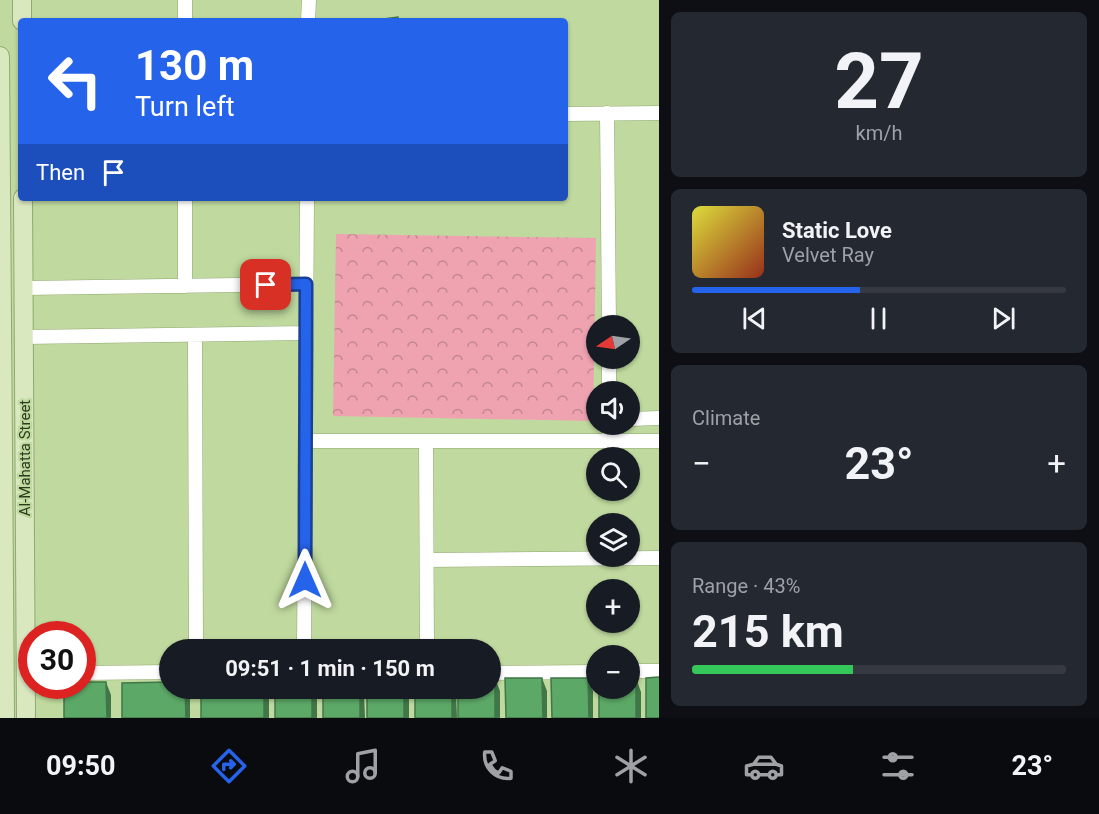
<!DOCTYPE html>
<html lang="en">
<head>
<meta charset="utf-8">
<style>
	:root { --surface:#171b24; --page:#242831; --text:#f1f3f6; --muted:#9ea1a6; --line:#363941; --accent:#2563eb }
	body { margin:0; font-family:Roboto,sans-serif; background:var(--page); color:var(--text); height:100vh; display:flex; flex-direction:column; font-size:22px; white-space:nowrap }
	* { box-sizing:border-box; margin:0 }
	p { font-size:20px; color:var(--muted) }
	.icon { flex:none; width:33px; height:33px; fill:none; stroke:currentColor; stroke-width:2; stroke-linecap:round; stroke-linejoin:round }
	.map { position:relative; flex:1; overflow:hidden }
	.drawer { display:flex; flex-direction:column; gap:12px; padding:12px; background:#0d0f14; width:440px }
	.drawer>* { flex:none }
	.hud { position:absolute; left:18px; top:18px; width:550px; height:183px; border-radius:6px; box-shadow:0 2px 4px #0004; background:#2563eb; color:#fff; overflow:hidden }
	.needle { width:39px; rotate:257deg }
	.tools { position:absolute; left:586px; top:315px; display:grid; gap:12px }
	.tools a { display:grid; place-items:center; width:54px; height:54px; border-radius:50%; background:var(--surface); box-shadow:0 2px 4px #0004; font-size:30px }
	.speed { position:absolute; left:18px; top:621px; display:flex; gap:12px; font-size:30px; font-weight:700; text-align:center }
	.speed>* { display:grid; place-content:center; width:78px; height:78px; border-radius:50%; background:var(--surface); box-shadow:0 2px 4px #0004; line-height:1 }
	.speed .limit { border:9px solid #d22; background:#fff; color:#111 }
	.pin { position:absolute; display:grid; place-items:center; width:51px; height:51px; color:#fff; margin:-26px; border-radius:12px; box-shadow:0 3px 9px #0006 }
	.me { position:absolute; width:66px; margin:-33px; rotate:0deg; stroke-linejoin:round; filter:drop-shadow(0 0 4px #0008) }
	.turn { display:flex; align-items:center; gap:21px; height:126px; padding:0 18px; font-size:27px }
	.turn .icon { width:78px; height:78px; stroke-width:2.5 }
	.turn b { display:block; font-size:42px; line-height:51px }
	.then { display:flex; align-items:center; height:57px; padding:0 18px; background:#0003; gap:12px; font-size:22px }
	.big { font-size:45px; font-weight:700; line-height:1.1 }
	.drawer .card { flex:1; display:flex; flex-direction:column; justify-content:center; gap:9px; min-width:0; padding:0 21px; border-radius:9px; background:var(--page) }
	.drawer .dial { align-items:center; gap:0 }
	.dial b { font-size:78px; line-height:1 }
	.song { display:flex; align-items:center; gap:18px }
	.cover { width:72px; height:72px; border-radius:9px; background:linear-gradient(135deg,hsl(60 70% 55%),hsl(10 70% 35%)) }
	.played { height:6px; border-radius:3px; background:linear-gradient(90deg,var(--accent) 45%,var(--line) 45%) }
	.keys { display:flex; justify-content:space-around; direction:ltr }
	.heat { display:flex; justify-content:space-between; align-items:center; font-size:33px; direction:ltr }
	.charge { height:9px; border-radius:4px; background:linear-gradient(90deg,#34c759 43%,var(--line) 0) }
	.trip { position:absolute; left:159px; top:639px; width:342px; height:60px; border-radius:30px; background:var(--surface); box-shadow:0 2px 4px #0004; font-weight:700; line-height:60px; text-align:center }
	.tab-bar { display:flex; height:96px; justify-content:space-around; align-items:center; background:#090b0e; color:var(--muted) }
	.tab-bar .icon { width:42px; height:42px }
	.tab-bar .current { color:var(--accent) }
	.tab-bar b { font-size:27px; color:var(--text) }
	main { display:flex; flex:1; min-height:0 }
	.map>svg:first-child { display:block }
	.park { fill:url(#park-crowns) }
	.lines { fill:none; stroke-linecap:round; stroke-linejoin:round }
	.street-casing { stroke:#90a970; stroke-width:15 }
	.secondary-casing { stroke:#90a970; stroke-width:20 }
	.street { stroke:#fff; stroke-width:14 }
	.secondary { stroke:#dae8c0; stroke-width:18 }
	.shaded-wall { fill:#407648 }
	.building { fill:#5ca867; stroke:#407648; stroke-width:1.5 }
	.route-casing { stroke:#184099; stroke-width:15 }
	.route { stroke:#2563eb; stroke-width:10 }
	.labels { text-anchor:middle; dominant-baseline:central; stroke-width:4.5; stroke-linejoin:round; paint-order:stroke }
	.street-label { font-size:15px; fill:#2d3820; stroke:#bfd99e }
</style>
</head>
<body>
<main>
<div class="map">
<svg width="660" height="718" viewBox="0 0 660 718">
	<defs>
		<pattern id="park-crowns" width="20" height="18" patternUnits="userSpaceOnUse" patternTransform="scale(1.5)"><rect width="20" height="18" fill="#efa3b1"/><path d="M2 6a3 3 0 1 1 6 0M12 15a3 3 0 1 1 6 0" fill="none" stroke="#c28690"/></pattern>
	</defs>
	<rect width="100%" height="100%" fill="#bfd99e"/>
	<!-- park -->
	<path class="park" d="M 336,234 L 596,238 L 593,421 L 333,416 Z"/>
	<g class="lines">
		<defs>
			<path id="street" d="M 185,0 L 185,21
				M 308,21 L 309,0
				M 607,113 L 609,326
				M 566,114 L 660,113
				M 185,198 L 185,286
				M 24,288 L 306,284
				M 195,335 L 196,650
				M 24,337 L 306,333
				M 609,358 L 609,392
				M 630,419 L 660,418
				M 609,424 L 609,441
				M 306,441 L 660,441
				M 426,441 L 427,650
				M 427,560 L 660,558
				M 304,650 L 307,198
				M 630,671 L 660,671
				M 82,673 L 170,672
				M 490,673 L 597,672"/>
			<path id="secondary" d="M 22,0 L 22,21
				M 0,56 L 5,718
				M 23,198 L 26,718"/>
		</defs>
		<!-- street casing -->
		<use href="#street" class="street-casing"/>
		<!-- secondary casing -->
		<use href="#secondary" class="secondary-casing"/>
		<!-- street -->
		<use href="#street" class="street"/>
		<!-- secondary -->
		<use href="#secondary" class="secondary"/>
	</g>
	<!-- shaded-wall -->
	<path class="shaded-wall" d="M 495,678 L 500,691 L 500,718 L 495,718 Z
		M 542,678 L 547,691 L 547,718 L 543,718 Z
		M 588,678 L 593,691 L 593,718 L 589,718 Z
		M 636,678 L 641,692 L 641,718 L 636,718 Z
		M 106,682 L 111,695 L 111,718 L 107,718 Z
		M 185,688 L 188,688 L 190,696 L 190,718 L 186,718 Z
		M 264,688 L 267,688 L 269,695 L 269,718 L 264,718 Z
		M 312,688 L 315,688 L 317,692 L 317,718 L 312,718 Z
		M 360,688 L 363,688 L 364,693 L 365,718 L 360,718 Z
		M 404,688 L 407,688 L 409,692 L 409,718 L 404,718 Z
		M 452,688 L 455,688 L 456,692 L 457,718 L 452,718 Z"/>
	<!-- building -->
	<path class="building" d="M 398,17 L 398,21 L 368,21 Z
		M 660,677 L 660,718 L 646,718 L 646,678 Z
		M 490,678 L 495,678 L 495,718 L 458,718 L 458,688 L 490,688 Z
		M 505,678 L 542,678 L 543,718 L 506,718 Z
		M 551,678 L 588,678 L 589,718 L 552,718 Z
		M 630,678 L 636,678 L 636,718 L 599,718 L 599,688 L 630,688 Z
		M 82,682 L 106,682 L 107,718 L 64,718 L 64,686 L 82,686 Z
		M 170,682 L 170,688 L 185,688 L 186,718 L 122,718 L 122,683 Z
		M 201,688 L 264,688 L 264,718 L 201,718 Z
		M 275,688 L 312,688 L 312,718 L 275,718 Z
		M 323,688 L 360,688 L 360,718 L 323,718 Z
		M 367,688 L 404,688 L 404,718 L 367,718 Z
		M 415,688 L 452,688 L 452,718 L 415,718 Z"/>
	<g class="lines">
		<defs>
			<path id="route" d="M 266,285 L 306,284 L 305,580"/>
		</defs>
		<!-- route casing -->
		<use href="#route" class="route-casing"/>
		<!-- route -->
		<use href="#route" class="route"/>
	</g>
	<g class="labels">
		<!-- street labels -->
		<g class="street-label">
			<text transform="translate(25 458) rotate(-90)">Al-Mahatta Street</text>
		</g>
	</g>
</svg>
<div class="tools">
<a><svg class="needle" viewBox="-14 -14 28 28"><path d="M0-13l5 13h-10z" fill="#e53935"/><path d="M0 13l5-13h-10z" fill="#9ea1a6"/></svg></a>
<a><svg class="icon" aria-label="sound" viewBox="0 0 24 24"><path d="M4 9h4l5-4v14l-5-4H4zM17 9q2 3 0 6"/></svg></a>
<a><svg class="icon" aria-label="search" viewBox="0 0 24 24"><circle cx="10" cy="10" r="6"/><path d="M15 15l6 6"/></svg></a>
<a><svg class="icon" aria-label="layers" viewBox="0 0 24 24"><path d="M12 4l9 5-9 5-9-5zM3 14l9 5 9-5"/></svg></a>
<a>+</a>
<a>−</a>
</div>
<div class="speed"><div class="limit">30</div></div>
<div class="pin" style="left:266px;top:285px;background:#d93025"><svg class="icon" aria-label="arrive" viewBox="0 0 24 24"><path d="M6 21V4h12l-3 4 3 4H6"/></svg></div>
<svg class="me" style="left:305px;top:580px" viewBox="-20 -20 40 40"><path d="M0-17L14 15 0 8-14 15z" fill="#2563eb" stroke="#fff" stroke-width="4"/></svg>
<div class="trip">09:51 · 1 min · 150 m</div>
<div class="hud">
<div class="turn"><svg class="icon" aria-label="left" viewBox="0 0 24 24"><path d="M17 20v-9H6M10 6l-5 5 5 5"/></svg><div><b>130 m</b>Turn left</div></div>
<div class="then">Then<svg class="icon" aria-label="arrive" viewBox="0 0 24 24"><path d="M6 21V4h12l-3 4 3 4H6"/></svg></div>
</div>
</div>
<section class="drawer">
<div class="card dial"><b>27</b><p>km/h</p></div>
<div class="card">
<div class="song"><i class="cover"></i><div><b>Static Love</b><p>Velvet Ray</p></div></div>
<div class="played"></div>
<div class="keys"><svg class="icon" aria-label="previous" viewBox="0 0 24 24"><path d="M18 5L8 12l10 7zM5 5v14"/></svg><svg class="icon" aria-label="pause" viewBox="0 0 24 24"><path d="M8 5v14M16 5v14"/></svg><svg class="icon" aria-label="next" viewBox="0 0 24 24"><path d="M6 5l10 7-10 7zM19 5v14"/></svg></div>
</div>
<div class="card"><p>Climate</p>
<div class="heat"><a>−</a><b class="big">23°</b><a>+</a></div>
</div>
<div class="card"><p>Range · 43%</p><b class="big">215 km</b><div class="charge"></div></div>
</section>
</main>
<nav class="tab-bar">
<b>09:50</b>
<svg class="icon current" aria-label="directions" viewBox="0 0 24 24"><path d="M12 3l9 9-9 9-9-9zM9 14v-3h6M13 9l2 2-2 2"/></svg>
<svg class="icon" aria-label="music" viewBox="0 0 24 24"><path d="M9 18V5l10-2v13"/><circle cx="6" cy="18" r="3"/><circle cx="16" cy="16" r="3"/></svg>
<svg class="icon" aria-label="phone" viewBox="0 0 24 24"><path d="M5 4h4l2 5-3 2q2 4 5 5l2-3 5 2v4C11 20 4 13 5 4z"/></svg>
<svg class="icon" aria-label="climate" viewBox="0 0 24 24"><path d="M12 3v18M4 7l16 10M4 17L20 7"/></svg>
<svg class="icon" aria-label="car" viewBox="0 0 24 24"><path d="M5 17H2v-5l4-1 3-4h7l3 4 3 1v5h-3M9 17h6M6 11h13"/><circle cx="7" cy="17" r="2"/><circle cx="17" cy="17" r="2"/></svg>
<svg class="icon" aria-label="filters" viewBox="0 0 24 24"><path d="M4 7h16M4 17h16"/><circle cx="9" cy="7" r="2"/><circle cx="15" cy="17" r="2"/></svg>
<b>23°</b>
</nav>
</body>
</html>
